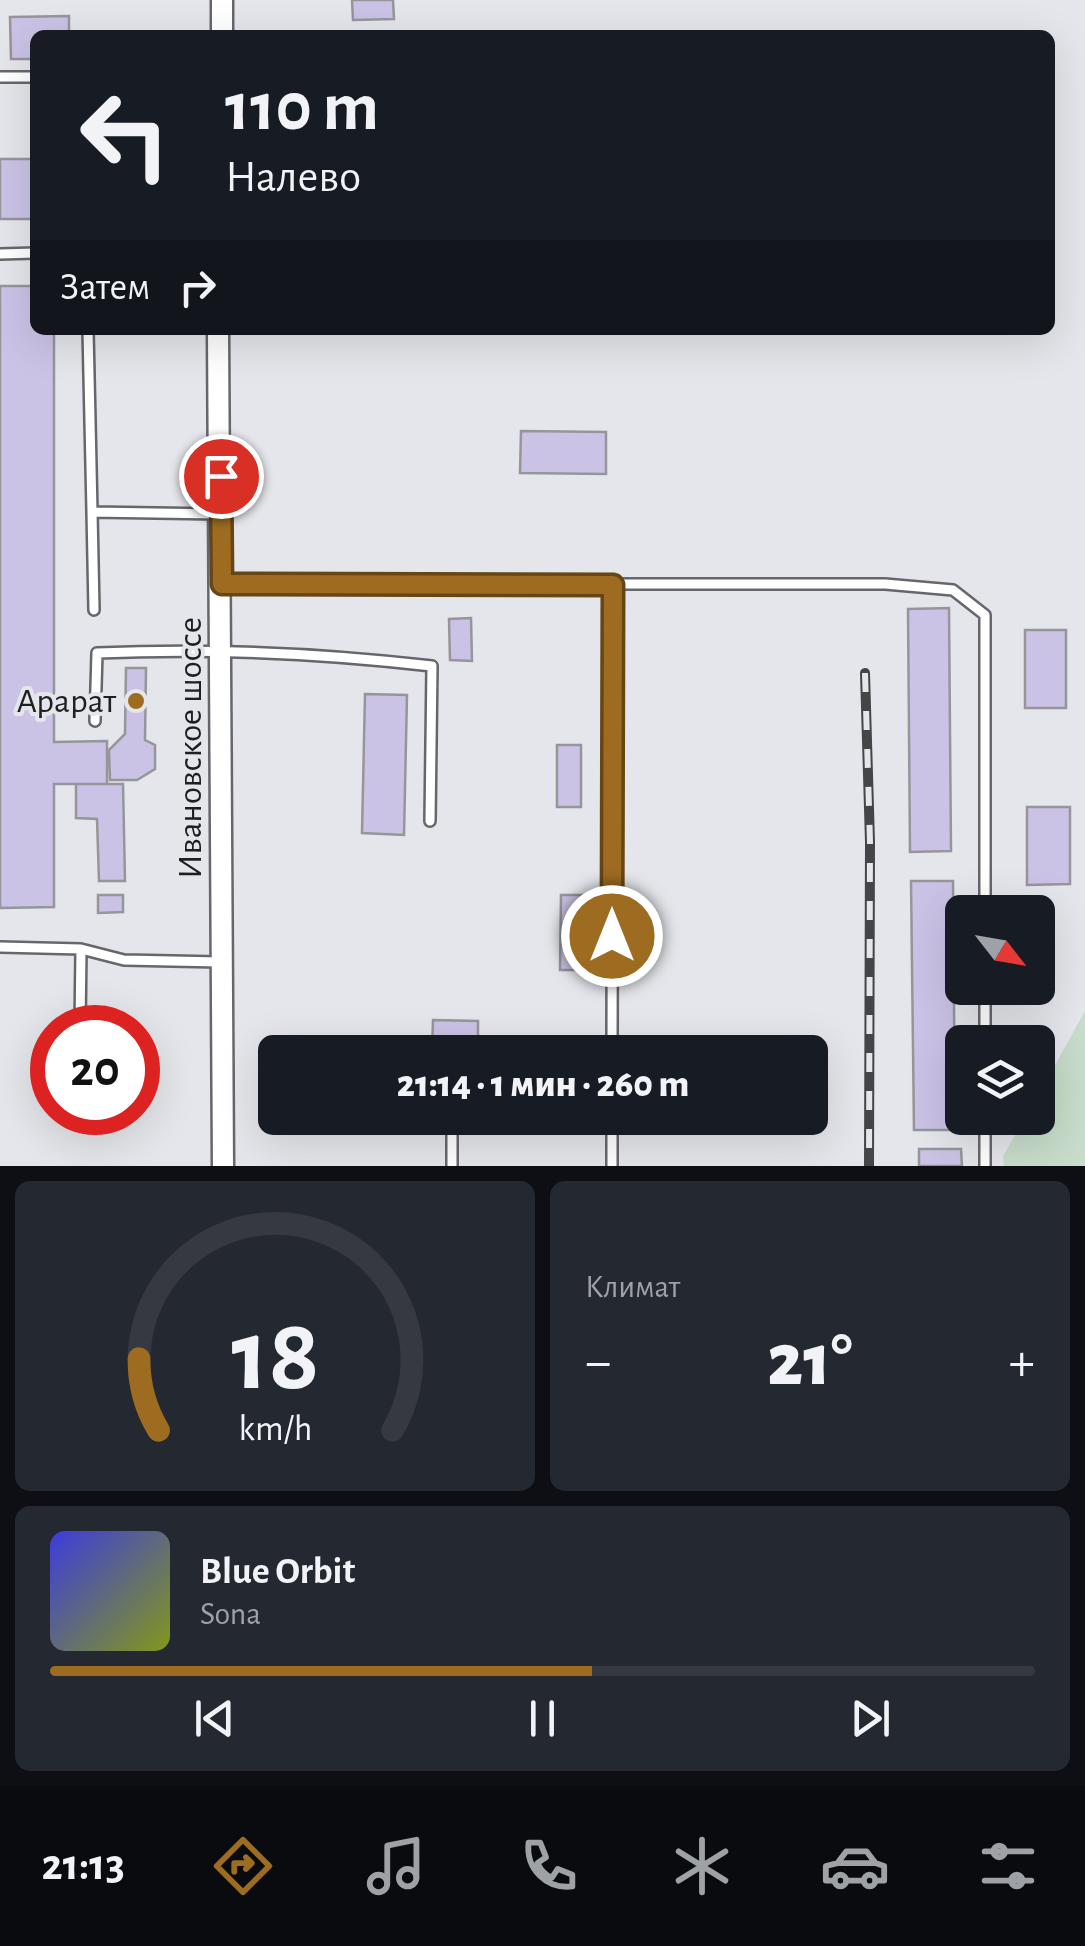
<!DOCTYPE html>
<html lang="ru">
<head>
<meta charset="utf-8">
<style>
	:root { --surface:#171b24; --page:#242831; --text:#f1f3f6; --muted:#9ea1a6; --line:#363941; --accent:#9d6c20 }
	body { margin:0; font-family:"Alegreya Sans",sans-serif; background:var(--page); color:var(--text); height:100vh; display:flex; flex-direction:column; font-size:38px; white-space:nowrap }
	* { box-sizing:border-box; margin:0 }
	p { font-size:32px; color:var(--muted) }
	.icon { flex:none; width:55px; height:55px; fill:none; stroke:currentColor; stroke-width:2; stroke-linecap:round; stroke-linejoin:round }
	.map { position:relative; height:1166px; overflow:hidden }
	.drawer { display:flex; flex-direction:column; gap:15px; padding:15px; background:#0d0f14; flex:1 }
	.drawer>* { flex:none }
	.guide { position:absolute; left:30px; top:30px; width:1025px; height:305px; border-radius:15px; box-shadow:0 10px 40px #0002; background:#171b24; color:var(--text); overflow:hidden }
	.needle { width:65px; rotate:121deg }
	.buttons { position:absolute; left:945px; top:895px; display:grid; gap:20px }
	.buttons a { display:grid; place-items:center; width:110px; height:110px; border-radius:15px; background:var(--surface); box-shadow:0 10px 40px #0002; font-size:50px }
	.speed { position:absolute; left:30px; top:1005px; display:flex; gap:20px; font-size:50px; font-weight:700; text-align:center }
	.speed>* { display:grid; place-content:center; width:130px; height:130px; border-radius:50%; background:var(--surface); box-shadow:0 10px 40px #0002; line-height:1 }
	.speed .limit { border:15px solid #d22; background:#fff; color:#111 }
	.pin { position:absolute; display:grid; place-items:center; width:85px; height:85px; color:#fff; margin:-42px; border:5px solid #fff; border-radius:50%; box-shadow:0 2px 10px #0007 }
	.me { position:absolute; width:110px; margin:-55px; rotate:0deg; stroke-linejoin:round; filter:drop-shadow(0 0 8px #0008) }
	.turn { display:flex; align-items:center; gap:35px; height:210px; padding:0 30px; font-size:45px }
	.turn .icon { width:130px; height:130px; stroke-width:2.5 }
	.turn b { display:block; font-size:70px; line-height:85px }
	.then { display:flex; align-items:center; height:95px; padding:0 30px; background:#0003; gap:20px; font-size:38px }
	.big { font-size:75px; font-weight:800; line-height:1.1 }
	.drawer .tile { flex:1; display:flex; flex-direction:column; justify-content:center; gap:15px; min-width:0; padding:0 35px; border-radius:15px; background:var(--page) }
	.drawer .dial { align-items:center; gap:0 }
	.dial svg { height:260px; overflow:visible; fill:none; stroke:var(--line); stroke-width:7; stroke-linecap:round; text-anchor:middle }
	.dial text { fill:var(--text); stroke:none }
	.song { display:flex; align-items:center; gap:30px }
	.cover { width:120px; height:120px; border-radius:15px; background:linear-gradient(135deg,hsl(240 70% 55%),hsl(70 70% 35%)) }
	.played { height:10px; border-radius:5px; background:linear-gradient(90deg,var(--accent) 55%,var(--line) 55%) }
	.keys { display:flex; justify-content:space-around; direction:ltr }
	.heat { display:flex; justify-content:space-between; align-items:center; font-size:55px; direction:ltr }
	.drawer .tiles { flex:1; display:grid; gap:15px; grid-template-columns:1fr 1fr }
	.tile:last-child { grid-column:span 2 }
	.trip { position:absolute; left:258px; top:1035px; width:570px; height:100px; border-radius:15px; background:var(--surface); box-shadow:0 10px 40px #0002; font-weight:800; line-height:100px; text-align:center }
	.tab-bar { display:flex; height:160px; justify-content:space-around; align-items:center; background:#090b0e; color:var(--muted) }
	.tab-bar .icon { width:70px; height:70px }
	.tab-bar .on { color:var(--accent) }
	.tab-bar b { font-size:45px; color:var(--text) }
	.map>svg:first-child { display:block }
	.green { fill:#c7dcca }
	.building { fill:#cbc3e6; stroke:#96959a; stroke-width:2.5 }
	.lines { fill:none; stroke-linecap:round; stroke-linejoin:round }
	.service-casing { stroke:#66676c; stroke-width:14 }
	.tertiary-casing { stroke:#66676c; stroke-width:25 }
	.service { stroke:#fff; stroke-width:9 }
	.tertiary { stroke:#fff; stroke-width:20 }
	.rail-casing { stroke:#434546; stroke-width:10 }
	.rail { stroke:#e4e6eb; stroke-width:6; stroke-dasharray:19; stroke-linecap:butt }
	.route-casing { stroke:#664615; stroke-width:25 }
	.route { stroke:#9d6c20; stroke-width:18 }
	.poi-dot { fill:#9d6c20; stroke:#e4e6eb; stroke-width:4 }
	.labels { text-anchor:middle; dominant-baseline:central; stroke-width:8; stroke-linejoin:round; paint-order:stroke }
	.poi-label { font-size:35px; fill:#1e1f20; stroke:#e4e6eb; text-anchor:end }
	.street-label { font-size:35px; fill:#1e1f20; stroke:#e4e6eb }
</style>
</head>
<body>
<div class="map">
<svg width="1085" height="1166" viewBox="0 0 1085 1166">
	<rect width="100%" height="100%" fill="#e4e6eb"/>
	<!-- green -->
	<path class="green" d="M 1085,1011 L 1085,1166 L 1004,1166 L 1003,1156 L 1025,1118 L 1038,1118 L 1038,1096 Z"/>
	<!-- building -->
	<path class="building" d="M 352,0 L 393,0 L 394,19 L 353,20 Z
		M 69,16 L 69,35 L 35,35 L 35,59 L 11,59 L 10,17 Z
		M 0,159 L 35,159 L 35,219 L 0,219 Z
		M 0,286 L 35,286 L 35,330 L 54,330 L 54,742 L 107,741 L 107,784 L 54,784 L 54,907 L 0,908 Z
		M 521,431 L 606,432 L 606,474 L 520,473 Z
		M 949,608 L 951,851 L 910,852 L 908,609 Z
		M 471,618 L 472,661 L 450,660 L 449,619 Z
		M 1025,630 L 1066,630 L 1066,708 L 1025,708 Z
		M 126,668 L 146,668 L 145,740 L 155,745 L 155,769 L 137,780 L 110,780 L 109,750 L 125,734 Z
		M 365,694 L 407,695 L 404,835 L 362,833 Z
		M 557,745 L 581,745 L 581,807 L 557,807 Z
		M 76,784 L 123,784 L 125,881 L 99,881 L 97,819 L 76,818 Z
		M 1027,807 L 1070,807 L 1070,884 L 1027,885 Z
		M 911,881 L 953,881 L 955,1130 L 914,1130 Z
		M 98,895 L 123,895 L 123,912 L 98,913 Z
		M 561,895 L 585,895 L 583,970 L 560,970 Z
		M 433,1020 L 478,1021 L 478,1052 L 432,1052 Z
		M 775,1043 L 775,1052 L 750,1052 L 750,1044 Z
		M 919,1149 L 961,1149 L 962,1166 L 919,1166 Z"/>
	<g class="lines">
		<defs>
			<path id="service" d="M 0,77 L 35,77
				M 0,254 L 35,253
				M 88,330 L 92,512
				M 222,584 L 885,584 L 953,590 L 985,615 L 985,912
				M 94,610 L 92,512 L 219,514
				M 95,721 L 97,653 C 210,648 320,653 432,666 L 430,821
				M 0,947 L 81,949 L 124,960 L 220,962
				M 985,988 L 985,1042
				M 80,1028 L 81,949
				M 612,1052 L 613,585
				M 985,1118 L 985,1166
				M 452,1166 L 452,1119
				M 612,1166 L 612,1118"/>
			<path id="tertiary" d="M 222,0 L 222,35
				M 218,330 L 223,1166"/>
		</defs>
		<!-- service casing -->
		<use href="#service" class="service-casing"/>
		<!-- tertiary casing -->
		<use href="#tertiary" class="tertiary-casing"/>
		<!-- service -->
		<use href="#service" class="service"/>
		<!-- tertiary -->
		<use href="#tertiary" class="tertiary"/>
		<defs>
			<path id="rail" d="M 865,673 L 870,842 L 869,1166"/>
		</defs>
		<!-- rail casing -->
		<use href="#rail" class="rail-casing"/>
		<!-- rail -->
		<use href="#rail" class="rail"/>
	</g>
	<g class="lines">
		<defs>
			<path id="route" d="M 221,476 L 222,584 L 613,585 L 612,936"/>
		</defs>
		<!-- route casing -->
		<use href="#route" class="route-casing"/>
		<!-- route -->
		<use href="#route" class="route"/>
	</g>
	<!-- markers -->
	<circle class="poi-dot" cx="136" cy="701" r="10"/>
	<g class="labels">
		<!-- poi labels -->
		<g class="poi-label">
			<text x="116" y="701">Арарат</text>
		</g>
		<!-- street labels -->
		<g class="street-label">
			<text transform="translate(190 748) rotate(-90)">Ивановское шоссе</text>
		</g>
	</g>
</svg>
<div class="buttons">
<a><svg class="needle" viewBox="-14 -14 28 28"><path d="M0-13l5 13h-10z" fill="#e53935"/><path d="M0 13l5-13h-10z" fill="#9ea1a6"/></svg></a>
<a><svg class="icon" aria-label="layers" viewBox="0 0 24 24"><path d="M12 4l9 5-9 5-9-5zM3 14l9 5 9-5"/></svg></a>
</div>
<div class="speed"><div class="limit">20</div></div>
<div class="pin" style="left:221px;top:476px;background:#d93025"><svg class="icon" aria-label="arrive" viewBox="0 0 24 24"><path d="M6 21V4h12l-3 4 3 4H6"/></svg></div>
<svg class="me" style="left:612px;top:936px" viewBox="-20 -20 40 40"><circle r="17" fill="#9d6c20" stroke="#fff" stroke-width="3"/><path d="M0-11L8 9 0 5-8 9z" fill="#fff"/></svg>
<div class="trip">21:14 · 1 мин · 260 m</div>
<div class="guide">
<div class="turn"><svg class="icon" aria-label="left" viewBox="0 0 24 24"><path d="M17 20v-9H6M10 6l-5 5 5 5"/></svg><div><b>110 m</b>Налево</div></div>
<div class="then">Затем<svg class="icon" aria-label="right" viewBox="0 0 24 24"><path d="M7 20v-9h11M14 6l5 5-5 5"/></svg></div>
</div>
</div>
<section class="drawer">
<div class="tiles">
<div class="tile dial"><svg viewBox="0 0 100 80">
<path d="M14 69A42 42 0 1 1 86 69"/>
<path d="M14 69A42 42 0 0 1 8 47" stroke="#9d6c20"/>
<text x="50" y="56" font-size="32" font-weight="700">18</text>
<text x="50" y="72" font-size="11">km/h</text>
</svg></div>
<div class="tile"><p>Климат</p>
<div class="heat"><a>−</a><b class="big">21°</b><a>+</a></div>
</div>
<div class="tile">
<div class="song"><i class="cover"></i><div><b>Blue Orbit</b><p>Sona</p></div></div>
<div class="played"></div>
<div class="keys"><svg class="icon" aria-label="previous" viewBox="0 0 24 24"><path d="M18 5L8 12l10 7zM5 5v14"/></svg><svg class="icon" aria-label="pause" viewBox="0 0 24 24"><path d="M8 5v14M16 5v14"/></svg><svg class="icon" aria-label="next" viewBox="0 0 24 24"><path d="M6 5l10 7-10 7zM19 5v14"/></svg></div>
</div>
</div>
</section>
<nav class="tab-bar">
<b>21:13</b>
<svg class="icon on" aria-label="directions" viewBox="0 0 24 24"><path d="M12 3l9 9-9 9-9-9zM9 14v-3h6M13 9l2 2-2 2"/></svg>
<svg class="icon" aria-label="music" viewBox="0 0 24 24"><path d="M9 18V5l10-2v13"/><circle cx="6" cy="18" r="3"/><circle cx="16" cy="16" r="3"/></svg>
<svg class="icon" aria-label="phone" viewBox="0 0 24 24"><path d="M5 4h4l2 5-3 2q2 4 5 5l2-3 5 2v4C11 20 4 13 5 4z"/></svg>
<svg class="icon" aria-label="climate" viewBox="0 0 24 24"><path d="M12 3v18M4 7l16 10M4 17L20 7"/></svg>
<svg class="icon" aria-label="car" viewBox="0 0 24 24"><path d="M5 17H2v-5l4-1 3-4h7l3 4 3 1v5h-3M9 17h6M6 11h13"/><circle cx="7" cy="17" r="2"/><circle cx="17" cy="17" r="2"/></svg>
<svg class="icon" aria-label="filters" viewBox="0 0 24 24"><path d="M4 7h16M4 17h16"/><circle cx="9" cy="7" r="2"/><circle cx="15" cy="17" r="2"/></svg>
</nav>
</body>
</html>
